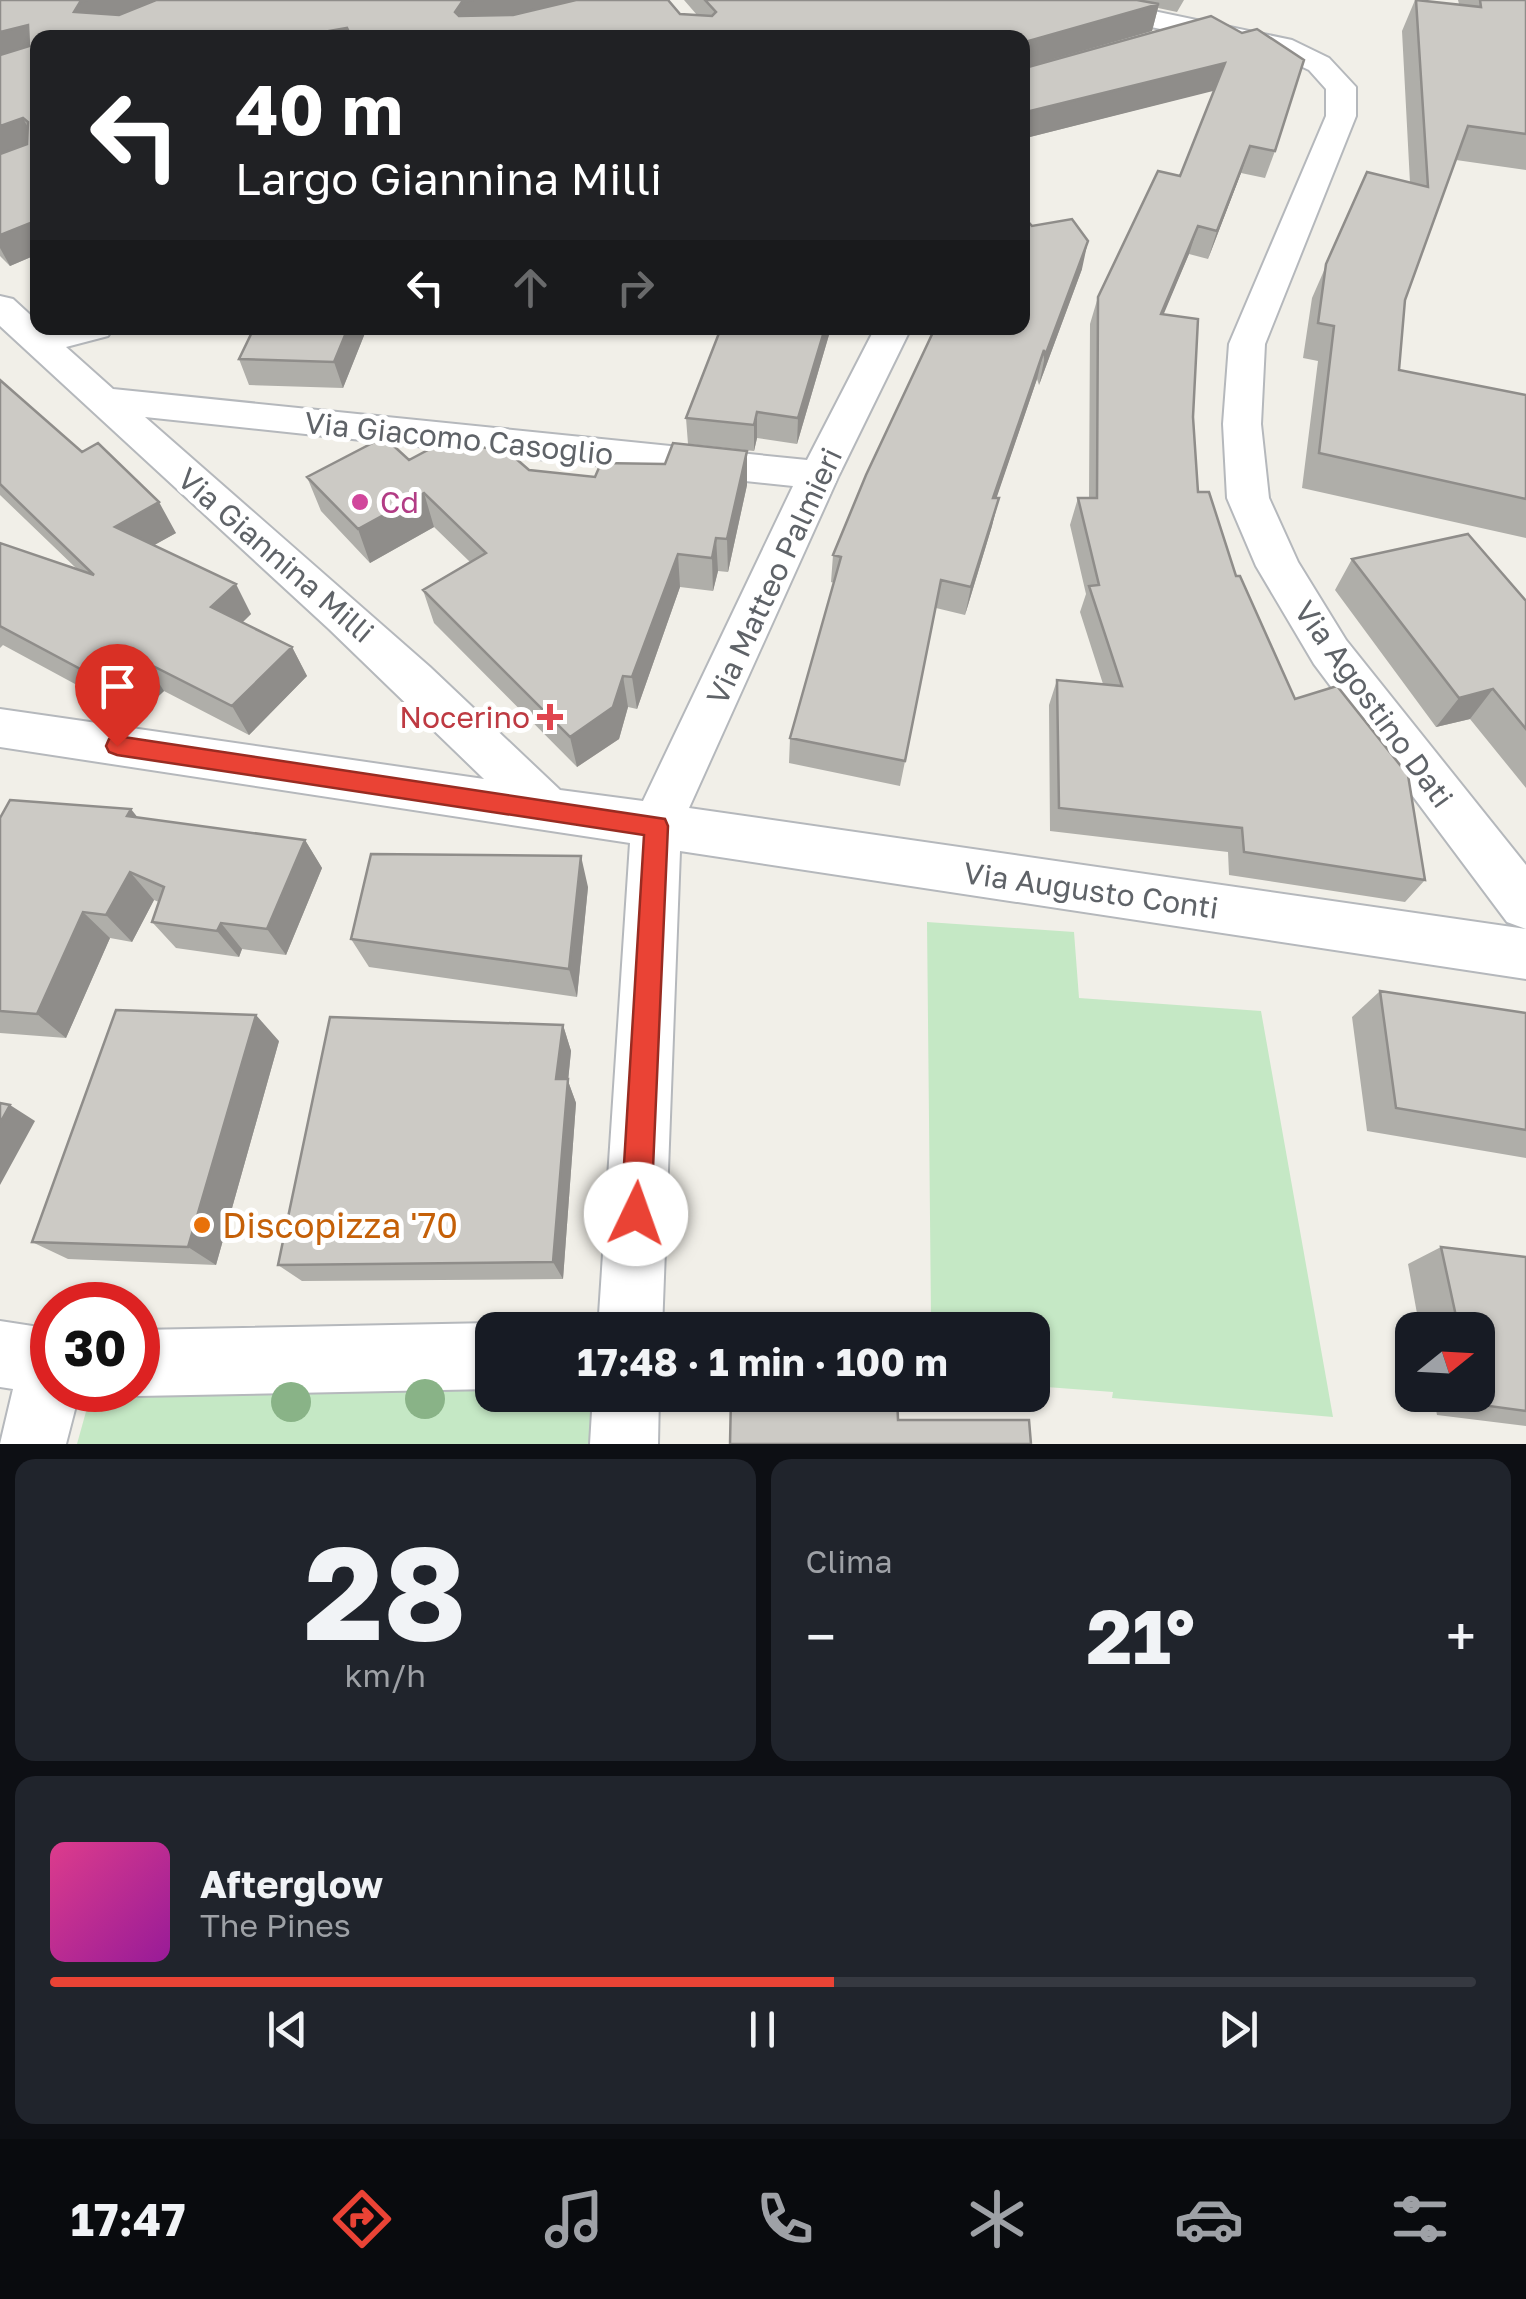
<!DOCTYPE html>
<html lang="it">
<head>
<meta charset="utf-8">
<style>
	:root { --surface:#171b24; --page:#20242c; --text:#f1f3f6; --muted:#9ea1a6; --line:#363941; --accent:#ea4335 }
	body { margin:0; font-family:"Golos Text",sans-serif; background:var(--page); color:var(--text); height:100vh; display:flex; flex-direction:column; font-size:38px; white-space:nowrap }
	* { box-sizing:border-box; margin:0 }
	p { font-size:32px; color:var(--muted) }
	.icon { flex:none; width:55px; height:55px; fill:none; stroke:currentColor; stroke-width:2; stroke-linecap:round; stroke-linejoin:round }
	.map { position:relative; height:1444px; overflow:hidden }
	.details { display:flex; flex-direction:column; gap:15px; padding:15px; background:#0d0f14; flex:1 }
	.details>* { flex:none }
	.hud { position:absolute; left:30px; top:30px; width:1000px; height:305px; border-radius:20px; box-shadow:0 2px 8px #0004; background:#202124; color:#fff; overflow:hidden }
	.needle { width:65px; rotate:72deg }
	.fabs { position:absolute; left:1395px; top:1312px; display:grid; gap:20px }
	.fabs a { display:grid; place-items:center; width:100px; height:100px; border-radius:20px; background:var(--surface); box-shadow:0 2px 8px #0004; font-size:50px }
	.speed { position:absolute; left:30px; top:1282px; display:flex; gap:20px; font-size:50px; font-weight:700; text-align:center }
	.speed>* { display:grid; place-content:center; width:130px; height:130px; border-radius:50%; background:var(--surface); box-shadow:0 2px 8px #0004; line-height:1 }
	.speed .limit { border:15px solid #d22; background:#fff; color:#111 }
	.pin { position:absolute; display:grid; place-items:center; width:85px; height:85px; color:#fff; margin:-102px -42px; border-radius:50% 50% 50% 0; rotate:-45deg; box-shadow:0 0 10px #0007 }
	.pin .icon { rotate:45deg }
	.me { position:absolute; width:110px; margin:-55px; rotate:3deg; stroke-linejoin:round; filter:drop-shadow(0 0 8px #0008) }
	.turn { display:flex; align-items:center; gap:35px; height:210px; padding:0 40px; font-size:45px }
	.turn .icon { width:130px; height:130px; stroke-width:2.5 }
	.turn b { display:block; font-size:70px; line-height:85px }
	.lanes { display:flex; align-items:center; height:95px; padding:0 40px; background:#0003; justify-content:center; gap:50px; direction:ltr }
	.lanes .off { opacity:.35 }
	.big { font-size:75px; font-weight:700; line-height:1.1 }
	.details .card { flex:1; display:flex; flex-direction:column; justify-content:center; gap:15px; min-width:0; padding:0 35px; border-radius:20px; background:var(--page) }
	.details .dial { align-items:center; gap:0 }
	.dial b { font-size:130px; line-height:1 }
	.song { display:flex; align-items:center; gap:30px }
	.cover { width:120px; height:120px; border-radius:15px; background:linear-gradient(135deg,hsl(330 70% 55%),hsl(300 70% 35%)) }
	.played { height:10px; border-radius:5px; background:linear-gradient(90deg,var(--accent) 55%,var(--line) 55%) }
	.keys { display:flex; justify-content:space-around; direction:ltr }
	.heat { display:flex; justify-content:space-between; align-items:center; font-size:55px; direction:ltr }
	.details .tiles { flex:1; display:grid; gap:15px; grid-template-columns:1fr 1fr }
	.card:last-child { grid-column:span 2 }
	.trip { position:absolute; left:475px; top:1312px; width:575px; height:100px; border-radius:20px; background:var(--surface); box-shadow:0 2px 8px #0004; font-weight:700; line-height:100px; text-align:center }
	.tab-bar { display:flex; height:160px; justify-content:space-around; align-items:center; background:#090b0e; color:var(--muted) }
	.tab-bar .icon { width:70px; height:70px }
	.tab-bar .current { color:var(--accent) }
	.tab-bar b { font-size:45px; color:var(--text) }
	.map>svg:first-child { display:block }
	.green { fill:#c5e8c5 }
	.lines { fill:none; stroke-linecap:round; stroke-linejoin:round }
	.minor-casing { stroke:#b5b8bc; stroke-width:4 }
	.minor { fill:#fff; fill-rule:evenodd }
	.tree { fill:#89b387 }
	.wall { fill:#afaea9 }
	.shaded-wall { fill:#8f8d8a }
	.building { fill:#cccac5; stroke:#8f8d8a; stroke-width:2.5 }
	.route { fill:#ea4335; stroke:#982c22; stroke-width:2.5 }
	.hotel-dot { fill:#d1479c; stroke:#fff; stroke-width:4 }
	.health-dot { fill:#e0444e; stroke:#fff; stroke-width:4 }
	.food-dot { fill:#e8710a; stroke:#fff; stroke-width:4 }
	.labels { text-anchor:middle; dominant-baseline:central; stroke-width:10; stroke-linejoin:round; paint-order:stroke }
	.street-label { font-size:30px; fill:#5f6368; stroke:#fff }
	.hotel-label { font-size:30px; fill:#b23c85; stroke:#fff; text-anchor:start }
	.health-label { font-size:30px; fill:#be3a42; stroke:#fff; text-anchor:end }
	.near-food-label { font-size:35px; fill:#c56008; stroke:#fff; text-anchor:start }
</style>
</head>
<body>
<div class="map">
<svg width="1526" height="1444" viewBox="0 0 1526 1444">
	<rect width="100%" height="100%" fill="#f1efe8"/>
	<!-- green -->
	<path class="green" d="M 927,922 L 1074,932 L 1079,998 L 1261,1011 L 1333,1417 L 1112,1398 L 1113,1392 L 1033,1386 L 1032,1330 L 984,1330 L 983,1320 L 931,1316 Z
		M 492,1385 L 492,1395 L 594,1395 L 592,1444 L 77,1444 L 92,1390 Z"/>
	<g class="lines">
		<defs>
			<path id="minor" d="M 1049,0 L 1101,0 L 1292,40 L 1329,58 L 1356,87 L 1356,116 L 1265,344 L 1261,424 L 1269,498 L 1298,562 L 1346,640 L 1526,865 L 1526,929 L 1507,922 L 1314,664 L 1256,566 L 1227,498 L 1223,424 L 1229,344 L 1326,116 L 1326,89 L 1309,70 L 1273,53 L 1062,8 Z
				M 0,296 L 13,299 L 38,322 L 38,328 L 113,328 L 108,336 L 66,347 L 113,389 L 807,460 L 875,328 L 911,328 L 839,475 L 689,808 L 1526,929 L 1526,979 L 680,851 L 662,1330 L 598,1330 L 630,843 L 0,747 L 0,709 L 484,779 L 329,629 L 0,326 ZM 145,417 L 793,486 L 643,801 L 560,790 L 430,667 Z
				M 0,1321 L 52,1329 L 52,1390 L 80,1390 L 66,1444 L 0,1444 L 13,1389 L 0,1387 Z
				M 492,1323 L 508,1330 L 492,1330 L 492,1389 L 138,1396 L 124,1390 L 138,1390 L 138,1330 Z
				M 593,1395 L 659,1395 L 658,1444 L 590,1444 Z"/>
		</defs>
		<!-- minor casing -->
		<use href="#minor" class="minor-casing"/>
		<!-- minor -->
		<use href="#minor" class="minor"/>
	</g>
	<!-- trees -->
	<g class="tree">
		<circle cx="425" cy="1399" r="20"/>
		<circle cx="291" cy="1402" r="20"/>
	</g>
	<!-- wall -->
	<path class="wall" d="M 0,0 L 697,15 L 684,0 L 1184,0 L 1177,12 L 1158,8 L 1152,31 L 1027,67 L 1211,16 L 1275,151 L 1265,178 L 1241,173 L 1208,259 L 1189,254 L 1163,314 L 1193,417 L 1198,492 L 1236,576 L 1295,699 L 1425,880 L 1405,902 L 1229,875 L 1228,852 L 1050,831 L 1049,705 L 1057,680 L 1103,684 L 1080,612 L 1086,594 L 1070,525 L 1078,498 L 1089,498 L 1090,324 L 1098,297 L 1180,176 L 1214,90 L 1022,139 L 1022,38 L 38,38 L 38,254 L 10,266 L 0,256 Z
		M 1415,0 L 1459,4 L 1458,0 L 1526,0 L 1526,170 L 1456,160 L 1405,300 L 1399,370 L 1526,395 L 1526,538 L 1302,488 L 1318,361 L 1303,358 L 1312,298 L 1367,172 L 1410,183 L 1402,31 Z
		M 1032,226 L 1082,269 L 1039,385 L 1037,379 L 996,498 L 992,526 L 965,615 L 936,608 L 900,786 L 789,763 L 790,738 L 834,583 L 831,582 L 833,555 Z
		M 254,328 L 367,328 L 343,388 L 249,385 L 239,359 Z
		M 831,328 L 797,444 L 757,438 L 754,451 L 688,444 L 686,418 Z
		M 0,380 L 176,533 L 154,545 L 251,614 L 243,622 L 292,647 L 307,676 L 249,735 L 164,691 L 136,717 L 3,645 L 0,648 L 0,543 L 77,569 L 0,495 Z
		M 747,451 L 747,485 L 728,572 L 718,571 L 713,591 L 680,587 L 637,709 L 628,707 L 619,739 L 577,767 L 434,623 L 423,590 L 470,562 L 434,527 L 370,563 L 321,511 L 307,477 L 409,460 L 595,477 Z
		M 1352,559 L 1526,601 L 1526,788 L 1470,719 L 1436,727 L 1335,590 Z
		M 0,818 L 138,818 L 305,840 L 322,868 L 286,955 L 242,949 L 239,957 L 176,948 L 152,922 L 159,902 L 154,900 L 132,942 L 110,938 L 66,1038 L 0,1033 Z
		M 588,887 L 577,997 L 369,967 L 351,939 Z
		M 1380,991 L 1526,1013 L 1526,1158 L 1367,1131 L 1352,1017 Z
		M 563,1025 L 571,1051 L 568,1081 L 576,1103 L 563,1279 L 302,1281 L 278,1265 Z
		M 279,1041 L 216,1265 L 68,1259 L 32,1242 Z
		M 1441,1247 L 1526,1257 L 1526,1426 L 1437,1415 L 1433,1395 L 1478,1395 L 1478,1330 L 1420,1330 L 1408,1264 Z"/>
	<!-- shaded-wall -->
	<path class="shaded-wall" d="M 87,0 L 161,0 L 92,29 L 74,12 L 80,2 Z
		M 473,0 L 592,0 L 467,28 L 455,12 L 462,2 Z
		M 1159,4 L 1152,31 L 1022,68 L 1025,42 Z
		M 28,25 L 38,45 L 0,62 L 0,32 Z
		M 347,28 L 349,38 L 289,38 Z
		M 1225,63 L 1217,90 L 1022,139 L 1022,113 Z
		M 23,118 L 37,145 L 0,159 L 0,126 Z
		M 1250,146 L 1241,173 L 1208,259 L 1217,231 Z
		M 38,220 L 38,254 L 10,266 L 0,248 L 0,235 Z
		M 1198,226 L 1189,254 L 1152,342 L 1161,314 Z
		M 1088,241 L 1082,269 L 1039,385 L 1045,356 Z
		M 348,328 L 367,328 L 343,388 L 334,362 Z
		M 825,328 L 831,328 L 797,444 L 798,418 Z
		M 1044,350 L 1037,379 L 987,526 L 993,498 Z
		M 757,412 L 757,438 L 754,451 L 754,425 Z
		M 747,451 L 747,485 L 728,572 L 727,539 Z
		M 424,493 L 434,527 L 370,563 L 358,529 Z
		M 999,498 L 992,526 L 965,615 L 971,587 Z
		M 159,502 L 176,533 L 133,557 L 115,527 Z
		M 716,538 L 718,571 L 713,591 L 712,558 Z
		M 678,554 L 680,587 L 637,709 L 632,677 Z
		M 236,584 L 251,614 L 228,636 L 211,607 Z
		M 292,647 L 307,676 L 249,735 L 232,706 Z
		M 145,662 L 164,691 L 136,717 L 116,688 Z
		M 623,676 L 628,707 L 619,739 L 577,767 L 570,737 Z
		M 1493,689 L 1470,719 L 1436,727 L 1459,698 Z
		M 131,809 L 154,838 L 127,816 Z
		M 305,840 L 322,868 L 286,955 L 267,929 Z
		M 581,856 L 588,887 L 577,997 L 569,969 Z
		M 130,872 L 154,900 L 132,942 L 106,915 Z
		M 83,912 L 110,938 L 66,1038 L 37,1014 Z
		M 221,923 L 242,949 L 239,957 L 217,931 Z
		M 256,1015 L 279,1041 L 216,1265 L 188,1247 Z
		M 563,1025 L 571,1051 L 568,1081 L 576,1103 L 563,1279 L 553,1262 L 556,1079 Z
		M 10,1105 L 35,1121 L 0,1185 L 0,1123 Z"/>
	<!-- building -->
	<path class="building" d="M 0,0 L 87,0 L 80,2 L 74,12 L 119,15 L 156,0 L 473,0 L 462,2 L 455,12 L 459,16 L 513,15 L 576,0 L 668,0 L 680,14 L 712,16 L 716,12 L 705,0 L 1137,0 L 1159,4 L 1025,42 L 1023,63 L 1028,67 L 1211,16 L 1242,33 L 1257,29 L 1304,60 L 1275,151 L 1250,146 L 1217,231 L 1198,226 L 1161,314 L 1198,319 L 1193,417 L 1198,492 L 1209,492 L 1236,576 L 1240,576 L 1295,699 L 1337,686 L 1408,775 L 1425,880 L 1244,852 L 1242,828 L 1059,808 L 1057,680 L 1122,686 L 1089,586 L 1099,585 L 1078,498 L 1097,498 L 1098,297 L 1158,171 L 1180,176 L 1225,63 L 1022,113 L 1022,38 L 352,38 L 347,28 L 289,38 L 38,38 L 38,220 L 0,235 L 0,154 L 27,144 L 28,122 L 23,118 L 0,126 L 0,55 L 29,46 L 28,25 L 0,32 Z
		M 1416,0 L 1481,7 L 1480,0 L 1526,0 L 1526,134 L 1468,126 L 1405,300 L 1399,370 L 1526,395 L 1526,499 L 1319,453 L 1334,326 L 1318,323 L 1326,264 L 1367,172 L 1428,187 Z
		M 1022,215 L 1032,226 L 1072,219 L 1088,241 L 1045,356 L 1044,350 L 993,498 L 999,498 L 971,587 L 941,580 L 905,761 L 790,738 L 841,557 L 833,555 L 866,475 L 935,328 L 1022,328 Z
		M 254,328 L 348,328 L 334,362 L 239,359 Z
		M 721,328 L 825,328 L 798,418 L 757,412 L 754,425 L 686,418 Z
		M 0,380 L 82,452 L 98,443 L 159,502 L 115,527 L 236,584 L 211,607 L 292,647 L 232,706 L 145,662 L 116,688 L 0,626 L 0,543 L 94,575 L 0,484 Z
		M 384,437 L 409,460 L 441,443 L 506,450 L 529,470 L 595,477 L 601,463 L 665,464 L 673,443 L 747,451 L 727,539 L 716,538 L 712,558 L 678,554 L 632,677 L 623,676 L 613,707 L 570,737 L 423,590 L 486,553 L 424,493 L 358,529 L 307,477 Z
		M 1468,534 L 1526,601 L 1526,729 L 1493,689 L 1459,698 L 1352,559 Z
		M 10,800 L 131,809 L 127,816 L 305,840 L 267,929 L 221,923 L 217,931 L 152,922 L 164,887 L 130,872 L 106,915 L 83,912 L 37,1014 L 0,1011 L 0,818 Z
		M 371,854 L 581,856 L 569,969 L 351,939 Z
		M 1380,991 L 1526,1013 L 1526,1130 L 1396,1108 Z
		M 116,1010 L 256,1015 L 188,1247 L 32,1242 Z
		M 330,1017 L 563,1025 L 556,1079 L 568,1079 L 553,1262 L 278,1265 Z
		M 0,1103 L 10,1105 L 0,1123 Z
		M 1441,1247 L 1526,1257 L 1526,1411 L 1474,1404 L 1472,1395 L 1478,1395 L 1478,1330 L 1459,1330 Z
		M 731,1395 L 897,1395 L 898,1420 L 1029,1420 L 1031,1444 L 730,1444 Z"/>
	<!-- route -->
	<path class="route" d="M 117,736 L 665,819 L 668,826 L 651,1214 L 646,1225 L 636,1229 L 625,1225 L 621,1214 L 644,835 L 117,755 L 109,752 L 106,746 L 109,739 Z"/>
	<!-- markers -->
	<circle class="hotel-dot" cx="360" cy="502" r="10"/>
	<path class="health-dot" d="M545 702h10v10h10v10h-10v10h-10v-10h-10v-10h10z"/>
	<circle class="food-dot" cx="202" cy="1225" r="10"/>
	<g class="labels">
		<!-- street labels -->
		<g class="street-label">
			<text transform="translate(459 438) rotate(6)">Via Giacomo Casoglio</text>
			<text transform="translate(276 555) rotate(41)">Via Giannina Milli</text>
			<text transform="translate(774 576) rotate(-65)">Via Matteo Palmieri</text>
			<text transform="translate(1374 704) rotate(54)">Via Agostino Dati</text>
			<text transform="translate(1091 890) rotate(8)">Via Augusto Conti</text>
		</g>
		<!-- hotel labels -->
		<g class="hotel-label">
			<text x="380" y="502">Cd</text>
		</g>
		<!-- health labels -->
		<g class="health-label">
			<text x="530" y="717">Nocerino</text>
		</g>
		<!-- near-food labels -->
		<g class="near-food-label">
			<text x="222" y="1225">Discopizza '70</text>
		</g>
	</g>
</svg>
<div class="fabs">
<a><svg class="needle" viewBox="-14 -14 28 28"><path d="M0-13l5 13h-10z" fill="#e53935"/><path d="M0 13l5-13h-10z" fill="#9ea1a6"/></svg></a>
</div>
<div class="speed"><div class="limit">30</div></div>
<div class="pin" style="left:117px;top:746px;background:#d93025"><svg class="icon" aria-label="arrive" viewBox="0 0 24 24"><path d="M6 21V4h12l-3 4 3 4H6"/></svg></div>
<svg class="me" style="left:636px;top:1214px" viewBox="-20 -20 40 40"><circle r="19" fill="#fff"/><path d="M0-13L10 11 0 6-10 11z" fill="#ea4335"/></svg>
<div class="trip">17:48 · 1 min · 100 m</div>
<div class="hud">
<div class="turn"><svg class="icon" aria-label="left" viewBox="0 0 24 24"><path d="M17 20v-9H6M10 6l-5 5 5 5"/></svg><div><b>40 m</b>Largo Giannina Milli</div></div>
<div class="lanes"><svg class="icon" aria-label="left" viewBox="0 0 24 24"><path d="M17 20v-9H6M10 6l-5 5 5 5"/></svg><svg class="icon off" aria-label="ahead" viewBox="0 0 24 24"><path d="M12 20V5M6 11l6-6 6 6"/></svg><svg class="icon off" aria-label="right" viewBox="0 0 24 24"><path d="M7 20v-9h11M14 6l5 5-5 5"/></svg></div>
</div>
</div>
<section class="details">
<div class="tiles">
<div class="card dial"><b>28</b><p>km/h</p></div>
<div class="card"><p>Clima</p>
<div class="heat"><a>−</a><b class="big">21°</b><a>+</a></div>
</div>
<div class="card">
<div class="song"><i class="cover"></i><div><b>Afterglow</b><p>The Pines</p></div></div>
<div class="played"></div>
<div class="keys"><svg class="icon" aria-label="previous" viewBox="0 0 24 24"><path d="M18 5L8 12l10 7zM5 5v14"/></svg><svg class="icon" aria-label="pause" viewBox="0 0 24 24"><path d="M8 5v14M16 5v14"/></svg><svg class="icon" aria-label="next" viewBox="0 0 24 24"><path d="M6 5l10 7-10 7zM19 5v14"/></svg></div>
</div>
</div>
</section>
<nav class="tab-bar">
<b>17:47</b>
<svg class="icon current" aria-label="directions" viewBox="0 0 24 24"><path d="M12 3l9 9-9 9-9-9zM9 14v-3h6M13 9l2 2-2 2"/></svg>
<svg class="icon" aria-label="music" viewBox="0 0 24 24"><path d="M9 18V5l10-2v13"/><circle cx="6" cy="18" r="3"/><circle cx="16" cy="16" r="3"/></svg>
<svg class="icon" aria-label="phone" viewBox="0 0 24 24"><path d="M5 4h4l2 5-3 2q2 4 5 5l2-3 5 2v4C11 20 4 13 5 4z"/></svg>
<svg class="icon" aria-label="climate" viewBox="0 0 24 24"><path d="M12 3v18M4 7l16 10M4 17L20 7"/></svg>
<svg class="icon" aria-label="car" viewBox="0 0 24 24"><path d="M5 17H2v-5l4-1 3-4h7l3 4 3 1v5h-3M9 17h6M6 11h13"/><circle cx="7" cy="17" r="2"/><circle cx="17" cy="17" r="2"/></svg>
<svg class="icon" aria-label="filters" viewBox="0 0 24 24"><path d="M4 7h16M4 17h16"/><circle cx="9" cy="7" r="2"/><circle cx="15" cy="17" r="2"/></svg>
</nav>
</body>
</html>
